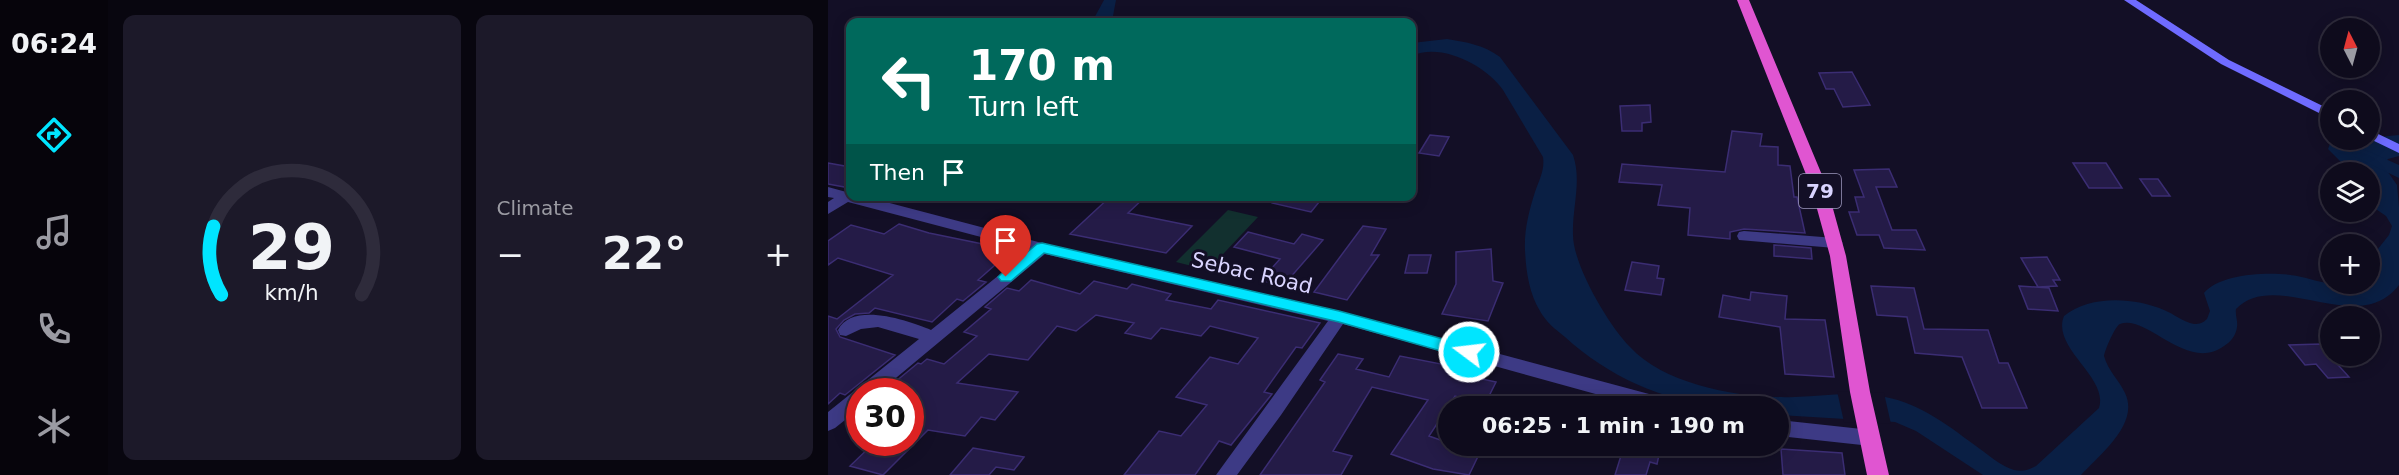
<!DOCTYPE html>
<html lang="en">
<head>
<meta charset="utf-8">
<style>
	:root { --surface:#0e0b1c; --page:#1c1929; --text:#f1f3f6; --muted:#9b9ba3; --line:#2e2b3b; --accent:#00e5ff }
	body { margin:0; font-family:"DejaVu Sans",sans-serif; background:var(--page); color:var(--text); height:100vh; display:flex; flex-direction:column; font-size:22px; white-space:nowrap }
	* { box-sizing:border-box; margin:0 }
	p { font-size:20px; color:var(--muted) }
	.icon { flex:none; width:33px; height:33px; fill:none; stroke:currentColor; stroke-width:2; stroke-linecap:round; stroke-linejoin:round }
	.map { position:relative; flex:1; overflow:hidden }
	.side { display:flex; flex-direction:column; gap:15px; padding:15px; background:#08060f; width:720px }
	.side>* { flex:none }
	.hud { position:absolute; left:18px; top:18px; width:570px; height:183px; border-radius:12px; box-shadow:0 3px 15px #0003,0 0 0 2px var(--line); background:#00695c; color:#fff; overflow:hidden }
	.needle { width:39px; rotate:354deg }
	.controls { position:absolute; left:1492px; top:18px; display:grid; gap:12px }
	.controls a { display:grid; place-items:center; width:60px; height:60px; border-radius:50%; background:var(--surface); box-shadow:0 3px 15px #0003,0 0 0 2px var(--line); font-size:30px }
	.speed { position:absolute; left:18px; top:378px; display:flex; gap:12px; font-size:30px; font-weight:700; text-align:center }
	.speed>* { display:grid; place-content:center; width:78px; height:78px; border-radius:50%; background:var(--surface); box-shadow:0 3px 15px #0003,0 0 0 2px var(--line); line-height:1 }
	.speed .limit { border:9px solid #d22; background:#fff; color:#111 }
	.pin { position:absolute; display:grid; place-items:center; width:51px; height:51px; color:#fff; margin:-62px -26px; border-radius:50% 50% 50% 0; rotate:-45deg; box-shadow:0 0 6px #0007 }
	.pin .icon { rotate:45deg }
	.me { position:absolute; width:66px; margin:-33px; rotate:285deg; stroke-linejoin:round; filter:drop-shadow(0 0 4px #0008) }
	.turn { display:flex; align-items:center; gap:21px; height:126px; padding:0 24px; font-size:27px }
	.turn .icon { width:78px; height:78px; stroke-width:2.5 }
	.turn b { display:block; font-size:42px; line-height:51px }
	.then { display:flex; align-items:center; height:57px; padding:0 24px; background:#0003; gap:12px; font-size:22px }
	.big { font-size:45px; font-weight:600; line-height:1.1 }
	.side .tile { flex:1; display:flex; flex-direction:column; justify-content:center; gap:9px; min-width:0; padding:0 21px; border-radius:12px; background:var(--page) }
	.side .dial { align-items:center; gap:0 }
	.dial svg { height:156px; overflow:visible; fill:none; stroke:var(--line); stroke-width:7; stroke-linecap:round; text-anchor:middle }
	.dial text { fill:var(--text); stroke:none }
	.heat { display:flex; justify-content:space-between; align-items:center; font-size:33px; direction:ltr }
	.side .tiles { flex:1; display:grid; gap:15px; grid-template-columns:repeat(2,1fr) }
	.trip { position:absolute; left:610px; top:396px; width:351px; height:60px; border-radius:30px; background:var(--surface); box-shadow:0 3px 15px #0003,0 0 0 2px var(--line); font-weight:600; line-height:60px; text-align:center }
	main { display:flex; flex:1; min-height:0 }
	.dock { display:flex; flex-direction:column; width:108px; justify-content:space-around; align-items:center; background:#06040b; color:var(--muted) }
	.dock .icon { width:42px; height:42px }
	.dock .on { color:var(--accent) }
	.dock b { font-size:27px; color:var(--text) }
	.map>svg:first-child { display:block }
	.green { fill:#12302f }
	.water { fill:#0a1f44 }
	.pier { fill:#130f26 }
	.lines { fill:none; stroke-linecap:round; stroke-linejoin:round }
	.canal { fill:#0a1f44; fill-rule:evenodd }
	.building { fill:#241b47; stroke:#3b2d73; stroke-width:1.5 }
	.minor { fill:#3d3a85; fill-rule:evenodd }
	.secondary { fill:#6f6bff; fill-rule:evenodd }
	.trunk { fill:#e055d1; fill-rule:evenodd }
	.route { fill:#00e5ff; stroke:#0095a6; stroke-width:1.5 }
	.labels { text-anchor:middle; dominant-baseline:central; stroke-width:6; stroke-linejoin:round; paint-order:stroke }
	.shield { fill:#130f26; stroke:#9e99be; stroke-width:1.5 }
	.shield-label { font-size:20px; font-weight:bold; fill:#d9d4ff }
	.street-label { font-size:21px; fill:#d9d4ff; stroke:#130f26 }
</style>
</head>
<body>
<main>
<nav class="dock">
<b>06:24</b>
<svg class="icon on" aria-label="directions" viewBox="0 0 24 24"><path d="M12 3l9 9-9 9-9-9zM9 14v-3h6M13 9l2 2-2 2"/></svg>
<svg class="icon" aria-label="music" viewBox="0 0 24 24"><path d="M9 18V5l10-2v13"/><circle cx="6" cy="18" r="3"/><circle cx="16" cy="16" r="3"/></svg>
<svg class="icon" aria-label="phone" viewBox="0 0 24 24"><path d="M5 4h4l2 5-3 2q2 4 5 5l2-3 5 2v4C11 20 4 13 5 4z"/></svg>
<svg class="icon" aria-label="climate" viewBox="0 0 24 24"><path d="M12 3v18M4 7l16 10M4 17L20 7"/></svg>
</nav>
<section class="side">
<div class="tiles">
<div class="tile dial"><svg viewBox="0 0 100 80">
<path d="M14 69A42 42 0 1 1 86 69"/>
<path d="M14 69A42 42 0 0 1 10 34" stroke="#00e5ff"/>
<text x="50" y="56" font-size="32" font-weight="700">29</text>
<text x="50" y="72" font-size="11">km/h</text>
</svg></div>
<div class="tile"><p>Climate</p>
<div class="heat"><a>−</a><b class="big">22°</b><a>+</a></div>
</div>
</div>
</section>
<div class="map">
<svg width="1571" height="475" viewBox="0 0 1571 475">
	<rect width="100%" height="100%" fill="#130f26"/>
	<!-- green -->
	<path class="green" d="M 400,210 L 430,217 L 380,270 L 348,262 Z"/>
	<!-- water -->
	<path class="water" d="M 276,0 L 288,0 L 285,16 L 288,22 L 264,22 Z
		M 619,39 C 638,42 656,45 672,57 L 745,155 C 754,181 744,208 745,235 C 745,265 781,326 802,347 C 838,386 916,399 967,397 C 997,396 1028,390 1057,397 C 1094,404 1122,427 1152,449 C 1162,456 1173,466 1186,470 C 1195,472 1201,470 1208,466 L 1271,408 C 1281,377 1223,348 1236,316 C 1261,295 1306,297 1336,310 C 1346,314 1355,322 1366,324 C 1372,324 1375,323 1379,319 L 1382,311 L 1376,293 C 1392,273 1445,271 1469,276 C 1481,278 1493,283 1505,284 C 1517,285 1530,284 1542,284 L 1542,259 L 1561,235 L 1564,226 L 1558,216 L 1542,205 L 1542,172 L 1523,172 L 1500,149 L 1502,144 L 1510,141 L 1571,135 L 1571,156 L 1560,159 L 1555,165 L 1569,185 L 1571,207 L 1571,285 C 1530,339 1448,267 1408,309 C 1407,315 1410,321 1409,327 C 1408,335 1403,342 1396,346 C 1359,373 1319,314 1292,324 C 1287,326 1277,350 1276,356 C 1280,371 1291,380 1297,393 C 1312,424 1271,455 1253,475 L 1155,475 L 1088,431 L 1067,422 L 951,415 L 951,406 C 932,406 911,408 892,406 C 834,401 780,376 737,337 C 727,329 718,322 712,311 C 701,293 698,271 697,250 C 696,230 701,211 707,192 C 711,180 717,170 715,157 L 675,90 C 658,65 612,42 584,56 L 584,43 Z"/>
	<!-- pier -->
	<path class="pier" d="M 1009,391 L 1056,393 L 1063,424 L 1016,422 Z"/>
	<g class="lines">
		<!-- canal -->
		<path class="canal" d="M 1533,148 L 1571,165 L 1571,178 L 1527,157 L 1524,153 L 1527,149 Z"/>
	</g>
	<!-- building -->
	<path class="building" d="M 1024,72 L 1042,105 L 1015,107 L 1006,89 L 998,89 L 991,73 Z
		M 822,105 L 823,122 L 814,123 L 814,131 L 794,131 L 792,106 Z
		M 904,131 L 934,134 L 932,146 L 950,147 L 950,165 L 962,166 L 966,197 L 969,197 L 977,233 L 916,229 L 902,232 L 902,239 L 860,235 L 862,208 L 830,205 L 834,185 L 791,182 L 794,164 L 897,172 Z
		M 602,135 L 621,137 L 611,156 L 591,153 Z
		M 0,163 L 22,167 L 22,188 L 0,184 Z
		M 1245,163 L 1278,163 L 1294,188 L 1261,188 Z
		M 1061,169 L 1069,187 L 1048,187 L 1064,230 L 1088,230 L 1097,250 L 1056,248 L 1051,235 L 1029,235 L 1021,212 L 1031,212 L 1027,197 L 1036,197 L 1026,170 Z
		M 1312,179 L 1330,179 L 1342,196 L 1324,196 Z
		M 283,196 L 318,196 L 300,213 L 364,226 L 338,253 L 242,234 Z
		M 444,196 L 496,196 L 483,212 L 444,203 Z
		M 71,224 L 101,233 L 184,250 L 150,280 L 158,282 L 135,301 L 129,299 L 104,322 L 47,308 L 41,313 L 27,314 L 16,320 L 8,329 L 12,337 L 67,355 L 17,395 L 12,393 L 0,404 L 0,316 L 9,319 L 65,275 L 10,258 L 0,265 L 0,241 L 23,225 L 56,234 Z
		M 535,226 L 558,229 L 543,255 L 551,255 L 519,300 L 486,292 Z
		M 420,232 L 466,244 L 474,234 L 495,240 L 454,287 L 433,280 L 452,259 L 406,247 Z
		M 946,245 L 983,248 L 984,259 L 946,256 Z
		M 663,249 L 665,281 L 675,283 L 660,321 L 614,314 L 628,284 L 628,252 Z
		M 581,255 L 603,255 L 599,273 L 577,273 Z
		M 1219,257 L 1232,280 L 1225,280 L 1229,286 L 1210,287 L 1193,258 Z
		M 804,262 L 831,266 L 829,278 L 836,279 L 833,295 L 797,290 Z
		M 203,280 L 252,294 L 266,281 L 299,289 L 304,284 L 343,294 L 338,300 L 383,309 L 390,300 L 492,323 L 474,348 L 468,347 L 436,392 L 444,394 L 403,445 L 391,441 L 367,475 L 296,475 L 331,431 L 353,436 L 379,405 L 348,397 L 382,357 L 410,364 L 430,338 L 382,326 L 373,336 L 333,328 L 323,339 L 297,333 L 306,323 L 268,315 L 248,331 L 229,326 L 200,360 L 161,354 L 129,383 L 190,392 L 167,420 L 153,417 L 137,436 L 100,430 L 55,475 L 22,466 L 47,442 L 82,442 L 82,392 L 55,392 L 90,363 L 93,364 L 99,359 L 116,364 L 149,336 L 136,332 L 163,309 L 157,307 L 179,288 L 191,291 Z
		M 1043,286 L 1086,288 L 1096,329 L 1160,330 L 1171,363 L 1180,363 L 1199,408 L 1154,408 L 1134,357 L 1087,353 L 1079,317 L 1049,315 Z
		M 1191,286 L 1221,288 L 1230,311 L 1200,309 Z
		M 923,292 L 959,296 L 957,319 L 997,320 L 1006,377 L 957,374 L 952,327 L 891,317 L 895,295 L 922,300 Z
		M 1492,344 L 1502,356 L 1521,377 L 1500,378 L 1488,364 L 1477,365 L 1461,345 Z
		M 510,354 L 535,359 L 528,369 L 561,377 L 572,356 L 628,367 L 632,359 L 660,366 L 654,379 L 668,382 L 657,404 L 627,396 L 601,436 L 621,443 L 621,446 L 655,446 L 641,475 L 605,469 L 563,454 L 600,400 L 544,387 L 505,451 L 524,456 L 513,475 L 432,475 L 497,382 L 492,380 Z
		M 796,446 L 833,446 L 829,464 L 822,462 L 818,475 L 787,475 Z
		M 145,448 L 196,457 L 186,470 L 168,467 L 161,475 L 122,475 Z
		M 953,449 L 1014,453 L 1017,475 L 955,475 Z"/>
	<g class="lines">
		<!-- minor -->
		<path class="minor" d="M 0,187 L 22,193 L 22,196 L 35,196 L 214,243 L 511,311 L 836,398 L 842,401 L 845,406 L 811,406 L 515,324 L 453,415 L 409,475 L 388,475 L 500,321 L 217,254 L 51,392 L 32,392 L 32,408 L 7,428 L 0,431 L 0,412 L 91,339 L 50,327 L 33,329 L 18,336 L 12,335 L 10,330 C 25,301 81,321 103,330 L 202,250 L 20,202 L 0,214 L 0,202 L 6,198 L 0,197 Z
			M 916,231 L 1007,238 L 1015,243 L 1007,248 L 911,240 L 909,236 L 911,232 Z
			M 951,420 L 1043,430 L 1050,432 L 1052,438 L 1050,444 L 1043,446 L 951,436 Z"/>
		<!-- secondary -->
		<path class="secondary" d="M 1296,0 L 1308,0 L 1401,60 L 1503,110 L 1503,119 L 1393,64 Z
			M 1542,130 L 1571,144 L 1571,153 L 1542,139 Z"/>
		<!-- trunk -->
		<path class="trunk" d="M 909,0 L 921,0 L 999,187 L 1018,256 L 1042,392 L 1061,475 L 1039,475 L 1022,392 L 1002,256 L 983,187 Z"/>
	</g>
	<!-- route -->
	<path class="route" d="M 214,243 L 511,311 L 641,346 L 646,348 L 649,352 L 646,357 L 641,359 L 511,322 L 216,253 L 183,281 L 173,281 L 170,277 L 173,274 L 209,244 Z"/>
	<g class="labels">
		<!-- shield labels -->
		<rect class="shield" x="971" y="174" width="42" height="34" rx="4.5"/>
		<g class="shield-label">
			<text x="992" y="191">79</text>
		</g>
		<!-- street labels -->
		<g class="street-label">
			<text transform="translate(424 273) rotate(13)">Sebac Road</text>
		</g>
	</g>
</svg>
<div class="controls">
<a><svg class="needle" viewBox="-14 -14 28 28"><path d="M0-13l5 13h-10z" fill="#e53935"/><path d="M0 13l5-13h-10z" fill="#9b9ba3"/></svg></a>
<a><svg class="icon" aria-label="search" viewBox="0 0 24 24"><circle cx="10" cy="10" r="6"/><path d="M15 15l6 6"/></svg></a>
<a><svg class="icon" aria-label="layers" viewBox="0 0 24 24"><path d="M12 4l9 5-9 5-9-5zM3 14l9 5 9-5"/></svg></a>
<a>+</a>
<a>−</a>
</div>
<div class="speed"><div class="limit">30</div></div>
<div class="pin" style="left:178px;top:277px;background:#d93025"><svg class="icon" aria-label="arrive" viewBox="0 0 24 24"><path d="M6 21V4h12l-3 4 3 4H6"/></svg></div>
<svg class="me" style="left:641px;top:352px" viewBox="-20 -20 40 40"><circle r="17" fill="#00e5ff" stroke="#fff" stroke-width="3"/><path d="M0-11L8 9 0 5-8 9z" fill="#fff"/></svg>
<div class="trip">06:25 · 1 min · 190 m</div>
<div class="hud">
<div class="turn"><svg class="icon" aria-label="left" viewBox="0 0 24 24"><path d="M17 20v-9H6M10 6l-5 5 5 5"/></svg><div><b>170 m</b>Turn left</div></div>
<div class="then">Then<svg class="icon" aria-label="arrive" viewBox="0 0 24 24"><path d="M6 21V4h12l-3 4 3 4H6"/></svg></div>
</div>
</div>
</main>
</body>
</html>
